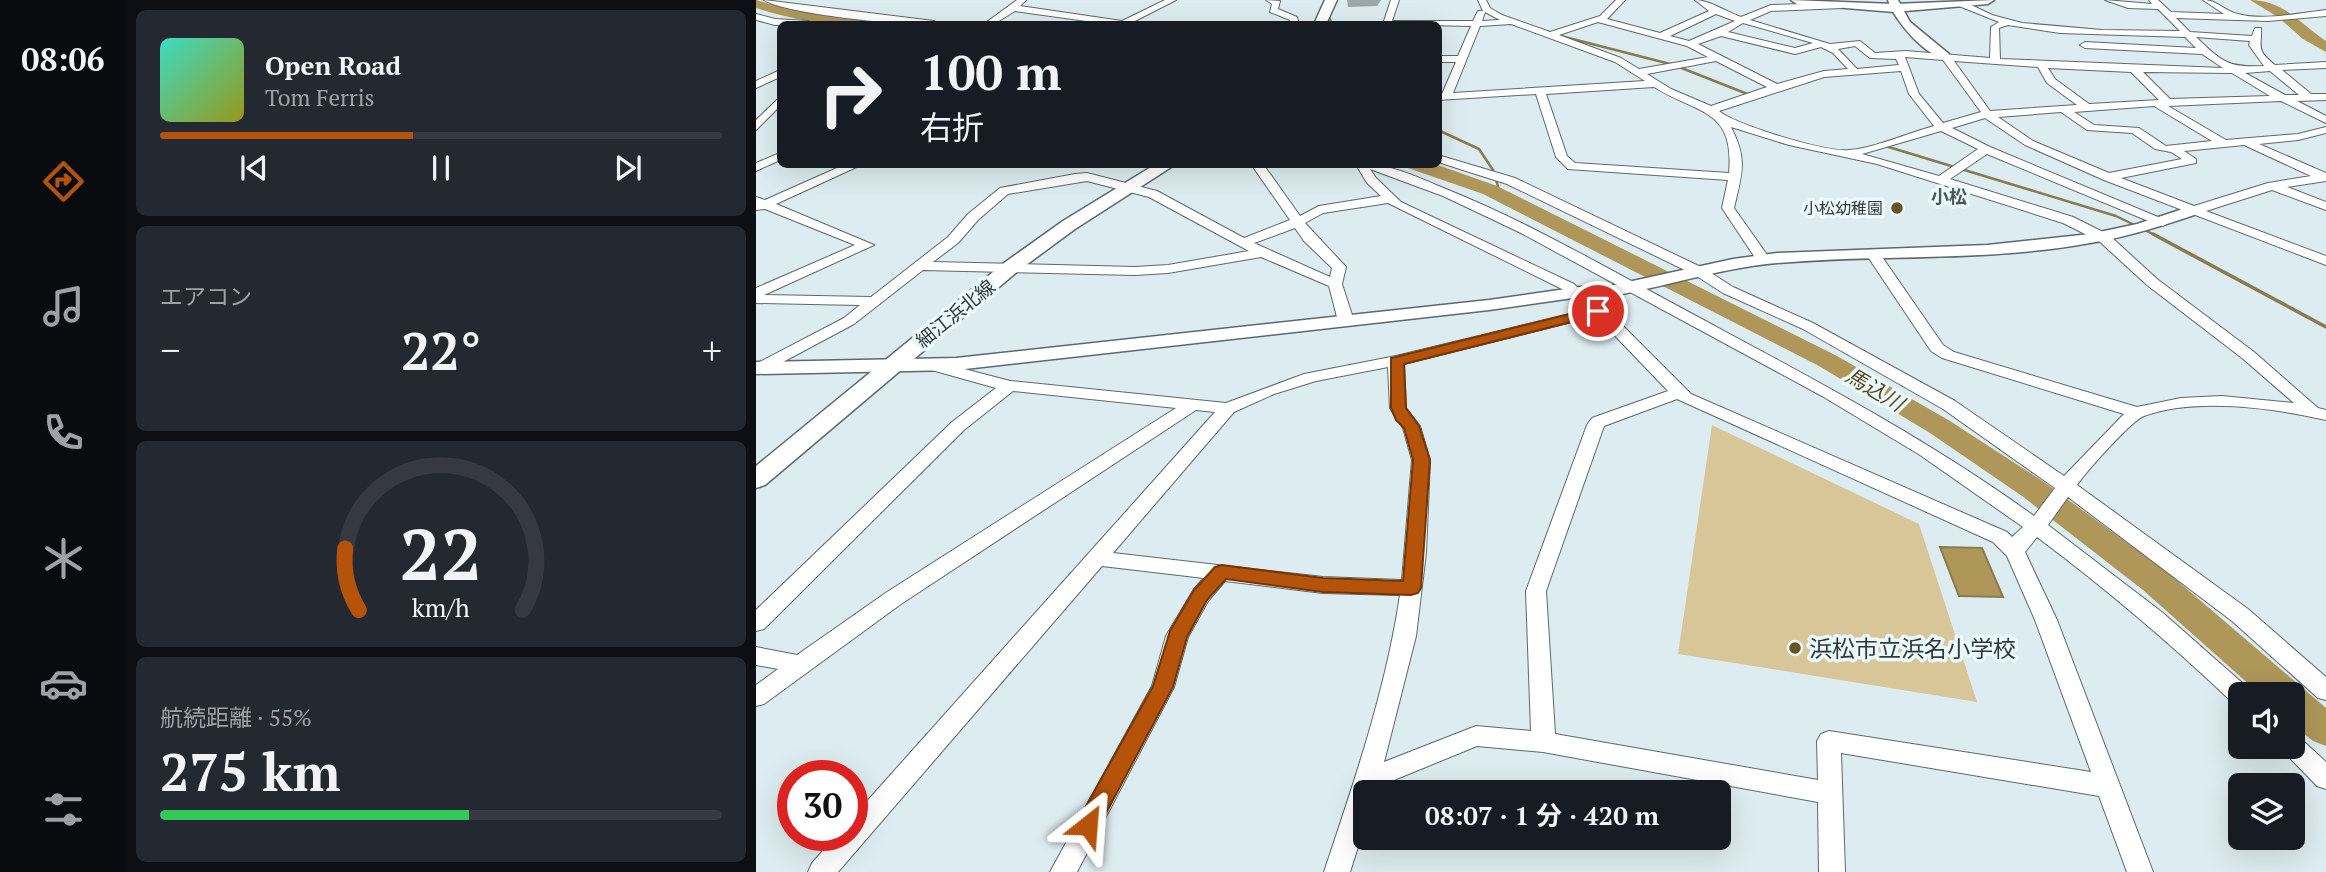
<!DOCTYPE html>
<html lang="ja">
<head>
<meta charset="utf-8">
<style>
	:root { --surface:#171b24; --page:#242831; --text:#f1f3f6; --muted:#9ea1a6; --line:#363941; --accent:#b45309 }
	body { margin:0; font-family:"PT Serif","Noto Sans JP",serif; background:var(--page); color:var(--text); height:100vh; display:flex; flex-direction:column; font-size:26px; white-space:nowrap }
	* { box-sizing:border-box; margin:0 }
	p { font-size:23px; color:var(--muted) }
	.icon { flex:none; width:38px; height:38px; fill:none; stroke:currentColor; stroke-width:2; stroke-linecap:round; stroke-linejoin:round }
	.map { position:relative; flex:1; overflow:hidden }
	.sheet { display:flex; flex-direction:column; gap:10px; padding:10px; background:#0d0f14; width:630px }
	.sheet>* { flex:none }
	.hud { position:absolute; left:21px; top:21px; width:665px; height:147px; border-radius:10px; box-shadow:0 7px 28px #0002; background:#171b24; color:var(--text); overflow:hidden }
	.buttons { position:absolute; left:1472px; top:682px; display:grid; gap:14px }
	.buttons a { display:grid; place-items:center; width:77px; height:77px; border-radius:10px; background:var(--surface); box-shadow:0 7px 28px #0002; font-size:35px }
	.speed { position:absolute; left:21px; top:760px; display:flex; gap:14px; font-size:35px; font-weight:700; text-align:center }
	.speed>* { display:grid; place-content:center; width:91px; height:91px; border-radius:50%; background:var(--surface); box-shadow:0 7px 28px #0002; line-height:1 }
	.speed .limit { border:10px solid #d22; background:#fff; color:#111 }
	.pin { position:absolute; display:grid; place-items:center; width:60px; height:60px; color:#fff; margin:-30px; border:4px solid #fff; border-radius:50%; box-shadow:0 2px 7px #0007 }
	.me { position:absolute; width:77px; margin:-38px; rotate:28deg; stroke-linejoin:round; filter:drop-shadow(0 0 5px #0008) }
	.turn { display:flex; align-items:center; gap:24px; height:147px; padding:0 28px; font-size:32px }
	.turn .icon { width:91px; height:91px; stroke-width:2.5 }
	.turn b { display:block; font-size:49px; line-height:60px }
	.big { font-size:52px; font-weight:700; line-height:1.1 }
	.sheet .card { flex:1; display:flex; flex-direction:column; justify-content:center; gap:10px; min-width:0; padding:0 24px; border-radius:10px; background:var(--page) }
	.sheet .dial { align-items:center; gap:0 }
	.dial svg { height:182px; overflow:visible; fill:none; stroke:var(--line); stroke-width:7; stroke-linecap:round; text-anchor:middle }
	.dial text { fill:var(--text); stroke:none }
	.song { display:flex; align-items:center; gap:21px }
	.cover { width:84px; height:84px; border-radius:10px; background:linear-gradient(135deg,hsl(170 70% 55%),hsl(60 70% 35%)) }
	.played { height:7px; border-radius:4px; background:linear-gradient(90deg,var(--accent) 45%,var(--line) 45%) }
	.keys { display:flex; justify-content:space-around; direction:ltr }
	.heat { display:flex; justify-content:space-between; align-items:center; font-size:38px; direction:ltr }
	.charge { height:10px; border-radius:5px; background:linear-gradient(90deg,#34c759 55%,var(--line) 0) }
	.trip { position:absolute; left:597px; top:780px; width:378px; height:70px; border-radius:10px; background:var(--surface); box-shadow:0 7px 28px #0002; font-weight:700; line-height:70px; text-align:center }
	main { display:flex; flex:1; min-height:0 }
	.tab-bar { display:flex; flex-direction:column; width:126px; justify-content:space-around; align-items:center; background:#090b0e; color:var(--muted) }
	.tab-bar .icon { width:49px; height:49px }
	.tab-bar .selected { color:var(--accent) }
	.tab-bar b { font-size:32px; color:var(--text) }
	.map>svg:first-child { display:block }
	.green { fill:#d8c699 }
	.water { fill:#af9759; stroke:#8a7a4f; stroke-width:2 }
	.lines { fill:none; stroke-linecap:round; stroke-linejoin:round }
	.stream-far1 { stroke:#8a7a4f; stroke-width:2.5 }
	.stream { stroke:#8a7a4f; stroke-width:3.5 }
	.river { fill:#af9759; fill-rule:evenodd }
	.minor-casing { stroke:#5c696c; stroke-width:2 }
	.tertiary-casing { stroke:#5c696c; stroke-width:3 }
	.secondary-casing { stroke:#5c696c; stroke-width:3 }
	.minor { fill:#fff; fill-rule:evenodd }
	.tertiary { fill:#fff; fill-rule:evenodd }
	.secondary { fill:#fff; fill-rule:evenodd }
	.wall { fill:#9ba7aa }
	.route { fill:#b45309; stroke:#753606; stroke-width:2 }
	.poi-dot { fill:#665422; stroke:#eaf9fd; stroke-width:2.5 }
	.labels { text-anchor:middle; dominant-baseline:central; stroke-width:7; stroke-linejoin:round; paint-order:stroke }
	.far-poi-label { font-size:16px; fill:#323839; stroke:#eaf9fd; text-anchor:end }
	.far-neighbourhood-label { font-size:18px; font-weight:bold; fill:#4b575a; stroke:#eaf9fd }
	.street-label { font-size:19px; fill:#323839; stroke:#eaf9fd }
	.water-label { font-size:21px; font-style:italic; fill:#594817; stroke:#eaf9fd }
	.near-poi-label { font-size:23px; fill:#323839; stroke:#eaf9fd; text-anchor:start }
</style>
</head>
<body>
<main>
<nav class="tab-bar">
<b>08:06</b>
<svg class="icon selected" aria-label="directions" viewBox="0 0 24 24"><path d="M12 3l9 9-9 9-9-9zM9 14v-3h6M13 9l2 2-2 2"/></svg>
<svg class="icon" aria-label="music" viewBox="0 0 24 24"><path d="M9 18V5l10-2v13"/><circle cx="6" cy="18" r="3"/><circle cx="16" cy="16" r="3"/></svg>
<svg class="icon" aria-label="phone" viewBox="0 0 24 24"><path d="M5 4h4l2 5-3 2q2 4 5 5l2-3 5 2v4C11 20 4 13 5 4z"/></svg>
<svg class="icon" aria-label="climate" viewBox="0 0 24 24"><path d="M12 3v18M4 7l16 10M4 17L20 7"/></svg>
<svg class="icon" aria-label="car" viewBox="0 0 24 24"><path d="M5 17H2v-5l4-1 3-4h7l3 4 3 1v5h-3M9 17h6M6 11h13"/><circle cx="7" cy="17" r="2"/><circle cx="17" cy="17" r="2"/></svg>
<svg class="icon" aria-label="filters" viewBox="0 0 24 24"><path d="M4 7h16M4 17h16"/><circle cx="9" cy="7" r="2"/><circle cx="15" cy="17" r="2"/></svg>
</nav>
<section class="sheet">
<div class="card">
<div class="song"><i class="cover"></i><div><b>Open Road</b><p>Tom Ferris</p></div></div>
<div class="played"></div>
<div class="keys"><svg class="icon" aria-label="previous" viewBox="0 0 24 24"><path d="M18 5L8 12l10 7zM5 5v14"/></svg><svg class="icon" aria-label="pause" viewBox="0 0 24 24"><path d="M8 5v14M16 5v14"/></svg><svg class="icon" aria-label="next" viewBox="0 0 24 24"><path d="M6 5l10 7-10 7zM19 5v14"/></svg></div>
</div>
<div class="card"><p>エアコン</p>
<div class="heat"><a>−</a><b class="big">22°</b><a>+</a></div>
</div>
<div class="card dial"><svg viewBox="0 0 100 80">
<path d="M14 69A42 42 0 1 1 86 69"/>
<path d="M14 69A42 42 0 0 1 8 42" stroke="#b45309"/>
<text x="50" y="56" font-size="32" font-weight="700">22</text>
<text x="50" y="72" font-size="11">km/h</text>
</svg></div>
<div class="card"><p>航続距離 · 55%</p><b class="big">275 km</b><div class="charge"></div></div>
</section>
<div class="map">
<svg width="1570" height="872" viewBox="0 0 1570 872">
	<rect width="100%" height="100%" fill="#ddecf0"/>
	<!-- green -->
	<path class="green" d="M 956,425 L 1163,524 L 1221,702 L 922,654 Z"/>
	<!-- water -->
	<path class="water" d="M 1184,547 L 1226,548 L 1247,597 L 1203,596 Z"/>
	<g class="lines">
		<!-- stream-far1 -->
		<path class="stream-far1" d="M 574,19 L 575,24
			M 801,35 L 918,65
			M 923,67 L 994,95
			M 682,130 L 723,149 L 737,170
			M 1126,145 L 1360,216 L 1401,236
			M 740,180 L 745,196"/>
		<!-- stream -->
		<path class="stream" d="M 1397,234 L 1570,327"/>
		<!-- river -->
		<path class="river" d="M 0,0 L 31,9 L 121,20 L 128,24 C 86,28 40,21 0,8 Z
			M 1494,0 C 1528,0 1544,24 1570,41 L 1570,52 L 1547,39 L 1522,17 Z
			M 650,164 L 679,164 L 741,186 L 1081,356 L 1194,421 L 1288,482 L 1411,572 L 1570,708 L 1570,746 L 1557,741 L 1536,724 L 1536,695 L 1505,695 L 1387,590 L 1266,496 L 1174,433 L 1063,366 L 727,194 L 652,168 Z"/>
		<defs>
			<path id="minor" d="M 8,0 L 178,21 L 182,24 C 155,27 29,14 8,0 Z
				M 261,0 L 270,0 L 264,6 L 366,21 L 409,0 L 420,0 L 373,24 L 352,24 L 259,11 L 238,24 L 228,24 Z
				M 510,0 L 524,1 L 522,9 L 541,17 L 543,24 L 535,24 L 534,20 L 514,12 L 516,4 Z
				M 635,0 L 643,0 L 636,21 L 717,21 L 722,11 L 727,11 L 722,0 L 730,0 L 734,8 L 746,15 L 794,32 L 844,16 L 860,0 L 869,0 L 851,19 L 904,33 L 953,11 L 939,0 C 953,0 971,12 985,17 L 1015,5 L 1083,3 L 1086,8 L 1015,11 L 994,20 L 1074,44 L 1104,41 L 1119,53 L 1150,51 L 1234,58 L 1235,27 L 1243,22 L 1203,6 L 1203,2 L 1209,2 L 1236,15 L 1266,23 L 1346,30 L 1424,31 L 1402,9 L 1372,8 L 1349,0 L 1396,4 L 1393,0 L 1402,0 L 1415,12 L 1468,14 L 1447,0 C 1462,0 1468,11 1482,14 C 1506,21 1545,13 1570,10 L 1570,16 L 1512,21 L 1420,18 L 1434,32 L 1496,36 L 1499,28 L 1505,28 C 1506,48 1499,49 1519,65 L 1570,62 L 1570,68 L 1526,70 L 1555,94 L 1570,94 L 1570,100 L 1541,101 L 1570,116 L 1570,123 L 1525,101 L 1412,106 L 1470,140 L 1542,134 L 1570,127 L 1570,133 L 1542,140 L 1503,144 L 1570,173 L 1570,181 L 1531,187 L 1570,202 L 1570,210 L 1516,190 L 1450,211 L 1570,256 L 1570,265 L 1348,180 L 1269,145 L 1229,118 L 1196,128 L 1234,147 L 1414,222 L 1407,226 L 1402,225 L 1231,154 L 1194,179 L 1317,217 L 1353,235 L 1401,279 L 1498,352 L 1562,408 L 1570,410 L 1570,420 C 1517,408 1440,397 1388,416 C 1376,420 1330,472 1321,485 L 1492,609 L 1570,677 L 1570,700 L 1562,698 L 1476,621 L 1312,497 L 1292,525 L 1407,613 L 1492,688 L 1495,695 L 1484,695 L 1484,704 L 1476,702 C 1414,643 1349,588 1281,537 L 1269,552 L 1301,620 L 1397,872 L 1371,872 L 1343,796 L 1085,753 L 1089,872 L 1063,872 L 1062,802 L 787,752 L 721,746 L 621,787 L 619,793 L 609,793 L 609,825 L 594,872 L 568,872 C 598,782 630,690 644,595 L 567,593 L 469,581 L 452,601 L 432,637 L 418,687 L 321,872 L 294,872 L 396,686 L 410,636 L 438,589 L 448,578 L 346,566 L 82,872 L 52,872 L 56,863 L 81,835 L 96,835 L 96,818 L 459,412 L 440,410 L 145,604 L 8,704 L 0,706 L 0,685 L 22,669 L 0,665 L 0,647 L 41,655 L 131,592 L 420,408 L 257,391 L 208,430 L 8,629 L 0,631 L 0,610 L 196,422 L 240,388 L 172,369 L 170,366 L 172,363 L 178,361 L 254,381 L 470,403 L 548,374 L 640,356 L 834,309 L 826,294 L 819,297 L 808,290 L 632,203 L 567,213 L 549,223 L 590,267 L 586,284 L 598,321 L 595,324 L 585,324 L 582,321 L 573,286 L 505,257 L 412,273 L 379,275 L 167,270 L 98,324 L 10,371 L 0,372 L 0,364 L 88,318 L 104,305 L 0,303 L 0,288 L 99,245 L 9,209 L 0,210 L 0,197 L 9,200 L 90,164 L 107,164 L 20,204 L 118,245 L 8,295 L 115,297 L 192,237 L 212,214 L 244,188 L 319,174 L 331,173 L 401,191 L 488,238 L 534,220 L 495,164 L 507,164 L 544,216 L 563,206 L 625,196 L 611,183 L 602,168 L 605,164 C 634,164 659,176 685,187 C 758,216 826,254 894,291 C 1026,363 1155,427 1278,516 L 1299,488 L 1187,409 L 1047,329 L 967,293 L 939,275 L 751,184 L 682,162 L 682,155 L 759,178 L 949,269 L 977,287 L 1057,323 L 1199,401 L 1308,476 L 1368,414 L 1186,358 L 1175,351 L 1110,254 L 1112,251 L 1122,251 L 1187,345 L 1198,352 L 1381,407 L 1425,398 L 1466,396 L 1538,403 L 1486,358 L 1391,285 L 1343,241 L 1307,223 L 1121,164 L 1033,145 L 975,127 C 992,160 986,173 978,208 L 1014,259 L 1007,263 L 1002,262 L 966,208 L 972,180 L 812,169 L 800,157 L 780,94 L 682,100 L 682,94 L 686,94 L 700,62 L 682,62 L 682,56 L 702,56 L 715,26 L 627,24 ZM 729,12 L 744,20 L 726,21 ZM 960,14 L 979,21 L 933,41 L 914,36 ZM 842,22 L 931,46 L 952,57 L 883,69 L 865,58 L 803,35 ZM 987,23 L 1057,43 L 1039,48 L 972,32 ZM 755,24 L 859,62 L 889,81 L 697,93 L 724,26 ZM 1252,25 L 1304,33 L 1429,37 L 1440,48 L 1329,42 L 1324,45 L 1329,48 L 1446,54 L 1467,68 L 1244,59 L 1243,28 ZM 965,36 L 1039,54 L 1065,47 L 1077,53 L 1092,69 L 1068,71 L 1021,84 L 942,44 ZM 1440,37 L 1494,41 L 1493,45 L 1508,66 C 1472,68 1466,62 1440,37 ZM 1099,46 L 1114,58 L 1140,59 L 1143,65 L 1101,69 L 1082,49 ZM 1149,57 L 1187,60 L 1225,112 L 1187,123 L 1163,94 ZM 960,61 L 1011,87 L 955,106 L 915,89 L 891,74 ZM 1198,61 L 1282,67 L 1291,83 L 1321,105 L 1234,111 ZM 1292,68 L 1375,72 L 1403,100 L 1333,104 L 1299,79 ZM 1145,71 L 1153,94 L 1178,126 C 1152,133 1119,148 1093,150 C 1071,153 980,125 963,111 L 1068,77 ZM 1514,71 L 1543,95 L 1529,95 L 1489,73 ZM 1387,72 L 1476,73 L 1514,96 L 1414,99 ZM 898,87 C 941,114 979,108 973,173 L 819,163 L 811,156 L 790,94 ZM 1398,106 L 1456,141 L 1410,146 L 1383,128 L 1338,125 L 1318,112 ZM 1305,112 L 1331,130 L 1376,133 L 1399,149 L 1415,152 L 1426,159 L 1353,173 L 1277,141 L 1242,117 ZM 1185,131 L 1222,149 L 1183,176 L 1106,154 ZM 1488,145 L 1555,176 L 1512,183 L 1438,206 L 1365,178 L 1440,163 L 1440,159 L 1428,151 ZM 614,169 L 687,196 L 763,232 L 1066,396 L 1164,455 L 1267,527 L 1256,537 L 1251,532 L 935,394 L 849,308 L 836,288 L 831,287 L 824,290 L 818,284 L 645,202 L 620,178 ZM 331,181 L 393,197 L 493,251 L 412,265 L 379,267 L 177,262 L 202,243 L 222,220 L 252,194 ZM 539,228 L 548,241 L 576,268 L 574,277 L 498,243 ZM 840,316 L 912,391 L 836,418 L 831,425 L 770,591 L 775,731 L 720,726 L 628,762 L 660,636 L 670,553 L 674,460 L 664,426 L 650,408 L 648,364 ZM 632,367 L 634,408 L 647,428 L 656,460 L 646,580 L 567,577 L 357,553 L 478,412 L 518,394 L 560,381 ZM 921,399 L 1237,542 L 1251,556 L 1279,620 L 1335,772 L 1073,731 L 1065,734 L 1061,741 L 1062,780 L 799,734 L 790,591 L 848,426 Z
				M 0,14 L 19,19 L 52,21 L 56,24 L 19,25 L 0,20 Z
				M 24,70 L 24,77 L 0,88 L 0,81 Z
				M 24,97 L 24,106 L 0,130 L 0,120 Z
				M 24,153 L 24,160 L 0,171 L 0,163 Z
				M 1536,735 L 1544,738 L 1570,762 L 1570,789 L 1561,786 L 1528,752 L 1525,747 L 1536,747 Z"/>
			<path id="tertiary" d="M 1132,0 L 1142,0 L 1154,22 L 1193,54 L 1193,58 C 1172,61 1137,19 1132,0 Z
				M 1436,206 L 1444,211 L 1441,214 C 1406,226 1371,237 1334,243 C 1231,262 1125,254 1021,263 C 963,268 907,288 849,297 L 831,296 L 733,310 L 200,370 L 0,374 L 0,362 L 200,358 L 733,300 L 831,286 L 849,287 L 977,259 L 1021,253 L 1231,245 L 1334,234 L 1381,224 Z"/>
			<path id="secondary" d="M 569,0 L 581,0 L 570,24 L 558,24 Z
				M 1035,0 L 1138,4 L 1238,0 L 1232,4 L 1138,12 L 1041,4 Z
				M 400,164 L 420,164 L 319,229 L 262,271 L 9,485 L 0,488 L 0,466 L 248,263 L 307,221 Z"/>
		</defs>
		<!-- minor casing -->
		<use href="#minor" class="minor-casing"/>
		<!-- tertiary casing -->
		<use href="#tertiary" class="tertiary-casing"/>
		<!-- secondary casing -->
		<use href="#secondary" class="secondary-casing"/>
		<!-- minor -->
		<use href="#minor" class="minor"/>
		<!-- tertiary -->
		<use href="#tertiary" class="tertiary"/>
		<!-- secondary -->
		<use href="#secondary" class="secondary"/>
	</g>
	<!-- wall -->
	<path class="wall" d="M 591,0 L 625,0 L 621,6 L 592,7 Z"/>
	<!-- route -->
	<path class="route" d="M 842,307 L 847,308 L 847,314 L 648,364 L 650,408 L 663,426 L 674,460 L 665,588 L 662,593 L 655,595 L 567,592 L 470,579 L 451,600 L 431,637 L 417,687 L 340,832 L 332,836 L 324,832 L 320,825 L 324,817 L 397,686 L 414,631 L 438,590 L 459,567 L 466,565 L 567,578 L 647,581 L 657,460 L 648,428 L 640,420 L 635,408 L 635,358 Z"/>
	<!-- markers -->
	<g class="poi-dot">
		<circle cx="1141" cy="208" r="7"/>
		<circle cx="1039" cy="648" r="7"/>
	</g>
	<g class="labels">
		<!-- far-poi labels -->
		<g class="far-poi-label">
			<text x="1127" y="208">小松幼稚園</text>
		</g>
		<!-- far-neighbourhood labels -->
		<g class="far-neighbourhood-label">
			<text x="1193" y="196">小松</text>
		</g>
		<!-- street labels -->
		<g class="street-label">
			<text transform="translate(199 313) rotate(-39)">細江浜北線</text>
		</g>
		<!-- water labels -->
		<g class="water-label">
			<text transform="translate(1119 389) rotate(31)">馬込川</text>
		</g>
		<!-- near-poi labels -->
		<g class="near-poi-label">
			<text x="1053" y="648">浜松市立浜名小学校</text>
		</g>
	</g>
</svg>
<div class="buttons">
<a><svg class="icon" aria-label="sound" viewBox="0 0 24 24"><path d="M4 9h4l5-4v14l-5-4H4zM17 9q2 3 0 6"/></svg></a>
<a><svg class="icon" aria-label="layers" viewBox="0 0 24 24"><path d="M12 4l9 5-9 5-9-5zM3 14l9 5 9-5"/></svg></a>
</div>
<div class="speed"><div class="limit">30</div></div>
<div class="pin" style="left:842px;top:311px;background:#d93025"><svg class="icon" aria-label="arrive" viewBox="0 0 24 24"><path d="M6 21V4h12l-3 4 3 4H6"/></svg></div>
<svg class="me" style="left:332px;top:825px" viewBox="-20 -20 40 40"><path d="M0-17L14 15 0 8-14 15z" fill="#b45309" stroke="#fff" stroke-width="4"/></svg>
<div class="trip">08:07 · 1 分 · 420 m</div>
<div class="hud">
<div class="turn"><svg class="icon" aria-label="right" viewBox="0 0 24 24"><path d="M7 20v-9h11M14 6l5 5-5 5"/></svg><div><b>100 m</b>右折</div></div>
</div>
</div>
</main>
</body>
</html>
